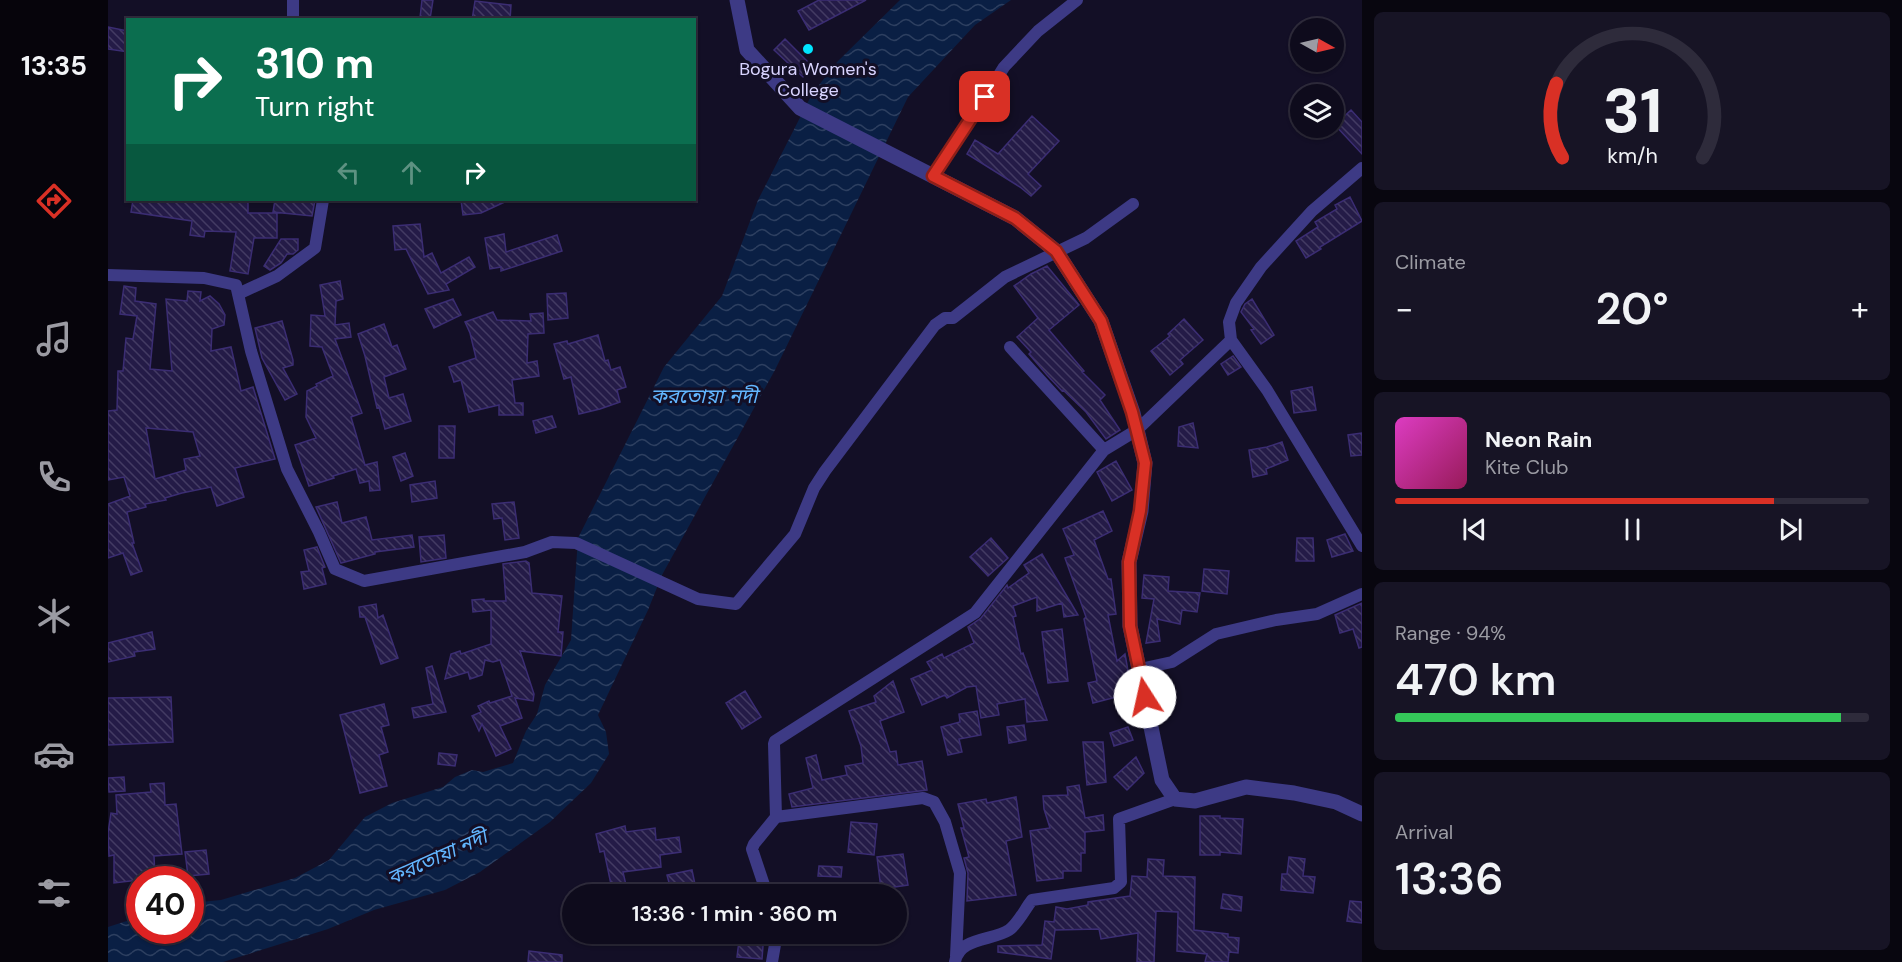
<!DOCTYPE html>
<html lang="en">
<head>
<meta charset="utf-8">
<style>
	:root { --surface:#0e0b1c; --page:#171425; --text:#f1f3f6; --muted:#9b9ba3; --line:#2e2b3b; --accent:#d93025 }
	body { margin:0; font-family:"DM Sans","Noto Sans Bengali",sans-serif; background:var(--page); color:var(--text); height:100vh; display:flex; flex-direction:column; font-size:22px; white-space:nowrap }
	* { box-sizing:border-box; margin:0 }
	p { font-size:20px; color:var(--muted) }
	.icon { flex:none; width:33px; height:33px; fill:none; stroke:currentColor; stroke-width:2; stroke-linecap:round; stroke-linejoin:round }
	.map { position:relative; flex:1; overflow:hidden }
	.side { display:flex; flex-direction:column; gap:12px; padding:12px; background:#08060f; width:540px }
	.side>* { flex:none }
	.hud { position:absolute; left:18px; top:18px; width:570px; height:183px; border-radius:0px; box-shadow:0 2px 4px #0004,0 0 0 2px var(--line); background:#0b6e4f; color:#fff; overflow:hidden }
	.needle { width:39px; rotate:98deg }
	.buttons { position:absolute; left:1182px; top:18px; display:grid; gap:12px }
	.buttons a { display:grid; place-items:center; width:54px; height:54px; border-radius:50%; background:var(--surface); box-shadow:0 2px 4px #0004,0 0 0 2px var(--line); font-size:30px }
	.speed { position:absolute; left:18px; top:866px; display:flex; gap:12px; font-size:30px; font-weight:700; text-align:center }
	.speed>* { display:grid; place-content:center; width:78px; height:78px; border-radius:50%; background:var(--surface); box-shadow:0 2px 4px #0004,0 0 0 2px var(--line); line-height:1 }
	.speed .limit { border:9px solid #d22; background:#fff; color:#111 }
	.pin { position:absolute; display:grid; place-items:center; width:51px; height:51px; color:#fff; margin:-26px; border-radius:12px; box-shadow:0 3px 9px #0006 }
	.me { position:absolute; width:66px; margin:-33px; rotate:350deg; stroke-linejoin:round; filter:drop-shadow(0 0 4px #0008) }
	.turn { display:flex; align-items:center; gap:21px; height:126px; padding:0 30px; font-size:27px }
	.turn .icon { width:78px; height:78px; stroke-width:2.5 }
	.turn b { display:block; font-size:42px; line-height:51px }
	.lanes { display:flex; align-items:center; height:57px; padding:0 30px; background:#0003; justify-content:center; gap:30px; direction:ltr }
	.lanes .off { opacity:.35 }
	.big { font-size:45px; font-weight:600; line-height:1.1 }
	.side .tile { flex:1; display:flex; flex-direction:column; justify-content:center; gap:9px; min-width:0; padding:0 21px; border-radius:9px; background:var(--page) }
	.side .dial { align-items:center; gap:0 }
	.dial svg { height:156px; overflow:visible; fill:none; stroke:var(--line); stroke-width:7; stroke-linecap:round; text-anchor:middle }
	.dial text { fill:var(--text); stroke:none }
	.song { display:flex; align-items:center; gap:18px }
	.cover { width:72px; height:72px; border-radius:9px; background:linear-gradient(135deg,hsl(310 70% 55%),hsl(330 70% 35%)) }
	.played { height:6px; border-radius:3px; background:linear-gradient(90deg,var(--accent) 80%,var(--line) 80%) }
	.keys { display:flex; justify-content:space-around; direction:ltr }
	.heat { display:flex; justify-content:space-between; align-items:center; font-size:33px; direction:ltr }
	.charge { height:9px; border-radius:4px; background:linear-gradient(90deg,#34c759 94%,var(--line) 0) }
	.trip { position:absolute; left:454px; top:884px; width:345px; height:60px; border-radius:30px; background:var(--surface); box-shadow:0 2px 4px #0004,0 0 0 2px var(--line); font-weight:600; line-height:60px; text-align:center }
	main { display:flex; flex:1; min-height:0 }
	.menu { display:flex; flex-direction:column; width:108px; justify-content:space-around; align-items:center; background:#06040b; color:var(--muted) }
	.menu .icon { width:42px; height:42px }
	.menu .active { color:var(--accent) }
	.menu b { font-size:27px; color:var(--text) }
	.map>svg:first-child { display:block }
	.water { fill:url(#water-waves) }
	.building { fill:url(#building-back-hatch); stroke:#3b2d73; stroke-width:1.5; fill-rule:evenodd }
	.lines { fill:none; stroke-linecap:round; stroke-linejoin:round }
	.minor { stroke:#3d3a85; stroke-width:12 }
	.tertiary { stroke:#3d3a85; stroke-width:15 }
	.route-casing { stroke:#8d1f18; stroke-width:15 }
	.route { stroke:#d93025; stroke-width:10 }
	.poi-dot { fill:#00e5ff; stroke:#130f26; stroke-width:2 }
	.labels { text-anchor:middle; dominant-baseline:central; stroke-width:6; stroke-linejoin:round; paint-order:stroke }
	.poi-label { font-size:18px; fill:#d9d4ff; stroke:#130f26 }
	.water-label { font-size:20px; font-style:italic; fill:#62b6ff; stroke:#130f26 }
</style>
</head>
<body>
<main>
<nav class="menu">
<b>13:35</b>
<svg class="icon active" aria-label="directions" viewBox="0 0 24 24"><path d="M12 3l9 9-9 9-9-9zM9 14v-3h6M13 9l2 2-2 2"/></svg>
<svg class="icon" aria-label="music" viewBox="0 0 24 24"><path d="M9 18V5l10-2v13"/><circle cx="6" cy="18" r="3"/><circle cx="16" cy="16" r="3"/></svg>
<svg class="icon" aria-label="phone" viewBox="0 0 24 24"><path d="M5 4h4l2 5-3 2q2 4 5 5l2-3 5 2v4C11 20 4 13 5 4z"/></svg>
<svg class="icon" aria-label="climate" viewBox="0 0 24 24"><path d="M12 3v18M4 7l16 10M4 17L20 7"/></svg>
<svg class="icon" aria-label="car" viewBox="0 0 24 24"><path d="M5 17H2v-5l4-1 3-4h7l3 4 3 1v5h-3M9 17h6M6 11h13"/><circle cx="7" cy="17" r="2"/><circle cx="17" cy="17" r="2"/></svg>
<svg class="icon" aria-label="filters" viewBox="0 0 24 24"><path d="M4 7h16M4 17h16"/><circle cx="9" cy="7" r="2"/><circle cx="15" cy="17" r="2"/></svg>
</nav>
<div class="map">
<svg width="1254" height="962" viewBox="0 0 1254 962">
	<defs>
		<pattern id="water-waves" width="16" height="10" patternUnits="userSpaceOnUse" patternTransform="scale(1.5)"><rect width="16" height="10" fill="#0a1f44"/><path d="M0 5q4-4 8 0t8 0" fill="none" stroke="#2d3f60"/></pattern>
		<pattern id="building-back-hatch" width="6" height="6" patternUnits="userSpaceOnUse" patternTransform="scale(1.5)"><rect width="6" height="6" fill="#241b47"/><path d="M-1 5l2 2M0 0l6 6M5-1l2 2" fill="none" stroke="#433b63"/></pattern>
	</defs>
	<rect width="100%" height="100%" fill="#130f26"/>
	<!-- water -->
	<path class="water" d="M 792,0 L 903,0 L 867,25 L 800,97 L 667,370 L 554,575 L 540,610 L 490,715 L 498,732 L 501,754 L 483,783 L 442,822 L 372,872 L 337,890 L 266,910 L 220,929 L 115,962 L 0,962 L 0,927 L 31,917 L 32,930 L 82,930 L 83,903 L 113,900 L 187,878 L 221,860 L 257,817 L 284,803 L 335,787 L 347,777 L 364,770 L 375,772 L 405,763 L 418,731 L 429,714 L 437,685 L 463,640 L 470,538 L 556,367 L 614,296 L 650,200 L 704,94 L 729,62 Z"/>
	<!-- building -->
	<path class="building" d="M 314,0 L 325,0 L 322,19 L 312,18 Z
		M 711,0 L 758,0 L 701,30 L 690,11 Z
		M 367,1 L 403,5 L 402,20 L 364,20 Z
		M 0,27 L 20,31 L 20,52 L 0,49 Z
		M 677,39 L 704,66 L 695,77 L 666,50 Z
		M 1243,110 L 1254,122 L 1254,154 L 1227,125 Z
		M 924,116 L 951,141 L 920,174 L 933,186 L 923,196 L 912,187 L 859,154 L 867,140 L 890,154 Z
		M 1242,197 L 1254,221 L 1212,247 L 1213,249 L 1198,258 L 1188,241 L 1210,227 L 1207,222 L 1229,209 L 1227,205 Z
		M 25,200 L 140,200 L 140,213 L 169,213 L 169,238 L 146,238 L 140,274 L 122,271 L 128,232 L 97,231 L 96,237 L 82,235 L 84,221 L 23,212 Z
		M 167,200 L 207,200 L 204,216 L 165,212 Z
		M 353,200 L 401,200 L 373,213 L 355,215 Z
		M 312,224 L 316,257 L 324,253 L 333,273 L 361,257 L 367,267 L 338,284 L 341,290 L 320,294 L 298,249 L 287,250 L 285,226 Z
		M 396,234 L 398,252 L 449,235 L 454,251 L 393,271 L 393,267 L 382,269 L 377,238 Z
		M 173,239 L 190,239 L 190,250 L 185,254 L 179,254 L 173,263 L 162,270 L 156,266 Z
		M 939,266 L 971,305 L 941,330 L 976,371 L 974,372 L 997,395 L 992,400 L 1012,430 L 998,439 L 978,412 L 955,390 L 954,391 L 939,375 L 921,354 L 923,352 L 909,337 L 930,318 L 906,286 L 923,274 Z
		M 232,281 L 235,299 L 228,301 L 227,325 L 241,323 L 243,337 L 227,339 L 254,413 L 243,417 L 257,465 L 269,462 L 272,490 L 262,491 L 261,481 L 252,483 L 248,469 L 225,476 L 226,478 L 201,486 L 187,445 L 208,438 L 198,417 L 199,391 L 209,386 L 208,384 L 225,376 L 214,347 L 202,346 L 203,315 L 217,316 L 212,285 Z
		M 16,286 L 28,288 L 27,301 L 48,304 L 42,369 L 64,371 L 58,299 L 79,301 L 80,291 L 93,292 L 92,301 L 102,296 L 111,304 L 117,315 L 116,325 L 104,329 L 103,351 L 123,347 L 133,391 L 145,387 L 167,459 L 127,468 L 136,497 L 109,506 L 103,487 L 74,493 L 57,498 L 58,500 L 37,504 L 38,507 L 19,512 L 26,543 L 24,543 L 34,571 L 23,575 L 15,553 L 0,558 L 0,504 L 22,496 L 16,477 L 0,480 L 0,411 L 9,410 L 10,371 L 15,371 L 18,338 L 25,339 L 29,316 L 12,314 ZM 38,428 L 85,432 L 92,456 L 76,459 L 78,470 L 47,479 Z
		M 458,293 L 460,318 L 440,320 L 439,294 Z
		M 345,299 L 353,315 L 326,328 L 317,309 Z
		M 1144,299 L 1166,335 L 1153,344 L 1143,330 L 1146,329 L 1133,312 L 1137,304 Z
		M 385,312 L 389,320 L 423,321 L 422,314 L 435,313 L 436,333 L 420,334 L 419,363 L 429,361 L 431,376 L 404,380 L 407,403 L 415,403 L 415,415 L 391,415 L 391,405 L 361,412 L 353,380 L 346,382 L 341,367 L 368,358 L 362,333 L 357,322 Z
		M 1076,319 L 1095,340 L 1072,360 L 1075,364 L 1062,375 L 1043,351 L 1062,336 L 1060,334 Z
		M 174,321 L 185,360 L 185,365 L 175,368 L 189,394 L 177,400 L 154,358 L 147,328 Z
		M 276,324 L 284,347 L 289,345 L 298,369 L 276,377 L 281,398 L 295,394 L 303,421 L 277,429 L 271,407 L 269,408 L 257,356 L 250,334 Z
		M 490,335 L 497,361 L 500,360 L 503,370 L 512,367 L 518,387 L 509,390 L 512,402 L 492,409 L 471,414 L 463,377 L 456,379 L 446,344 L 459,341 L 460,344 Z
		M 1125,356 L 1133,367 L 1120,375 L 1113,364 Z
		M 1204,387 L 1208,410 L 1186,413 L 1183,391 Z
		M 444,416 L 448,427 L 428,433 L 425,421 Z
		M 1085,423 L 1090,448 L 1070,446 L 1071,427 Z
		M 331,426 L 347,426 L 346,458 L 331,458 Z
		M 1254,433 L 1254,455 L 1243,456 L 1240,435 Z
		M 1174,442 L 1180,460 L 1158,469 L 1159,474 L 1145,477 L 1141,450 L 1159,447 Z
		M 297,453 L 305,476 L 293,481 L 285,457 Z
		M 1008,461 L 1024,490 L 1004,501 L 989,472 Z
		M 327,481 L 329,498 L 304,502 L 302,485 Z
		M 229,502 L 234,523 L 258,517 L 264,540 L 304,535 L 306,547 L 267,552 L 267,554 L 233,563 L 208,507 Z
		M 406,502 L 411,538 L 397,540 L 394,518 L 386,519 L 384,504 Z
		M 995,511 L 1004,531 L 986,540 L 1000,579 L 1003,579 L 1008,614 L 1000,615 L 1009,661 L 1017,654 L 1024,693 L 985,703 L 980,683 L 989,681 L 976,619 L 978,617 L 957,558 L 966,555 L 955,529 Z
		M 1237,534 L 1245,551 L 1224,557 L 1219,540 Z
		M 336,535 L 338,558 L 313,562 L 311,537 Z
		M 883,538 L 900,558 L 880,576 L 862,557 Z
		M 1189,538 L 1205,538 L 1206,561 L 1188,561 Z
		M 209,547 L 217,567 L 214,568 L 218,584 L 196,589 L 193,572 L 201,571 L 196,550 Z
		M 934,554 L 970,615 L 956,617 L 954,603 L 929,611 L 929,597 L 905,606 L 908,616 L 905,617 L 913,654 L 915,653 L 939,720 L 919,722 L 917,699 L 889,704 L 891,715 L 873,718 L 868,686 L 859,687 L 839,698 L 837,695 L 814,705 L 803,679 L 824,670 L 819,662 L 834,654 L 836,658 L 866,643 L 860,627 L 873,618 L 899,585 L 900,588 L 921,573 L 916,565 Z
		M 418,561 L 421,563 L 424,593 L 454,596 L 450,632 L 455,632 L 453,656 L 412,651 L 426,694 L 425,701 L 407,698 L 414,718 L 392,726 L 403,749 L 388,756 L 374,724 L 371,731 L 364,716 L 373,712 L 370,706 L 381,701 L 382,703 L 404,696 L 392,660 L 385,662 L 377,660 L 374,675 L 362,679 L 360,672 L 337,679 L 343,654 L 352,651 L 353,654 L 383,644 L 383,610 L 365,612 L 364,600 L 376,599 L 376,601 L 398,601 L 395,564 Z
		M 1096,569 L 1121,571 L 1119,594 L 1094,591 Z
		M 1036,575 L 1061,577 L 1060,591 L 1092,593 L 1089,612 L 1074,610 L 1072,624 L 1049,619 L 1052,641 L 1038,643 L 1046,599 L 1034,598 Z
		M 1254,603 L 1254,647 L 1251,648 L 1245,629 L 1232,633 L 1227,615 Z
		M 268,604 L 270,618 L 275,615 L 290,658 L 273,664 L 257,617 L 252,617 L 251,607 Z
		M 954,629 L 960,681 L 940,683 L 934,632 Z
		M 44,632 L 47,649 L 26,652 L 27,656 L 0,662 L 0,643 Z
		M 324,666 L 338,712 L 306,718 L 304,708 L 325,704 L 318,668 Z
		M 785,681 L 796,712 L 772,721 L 782,752 L 788,751 L 790,765 L 814,761 L 819,790 L 684,807 L 681,794 L 705,788 L 698,758 L 708,755 L 714,780 L 739,775 L 737,766 L 755,763 L 753,746 L 741,711 L 768,702 L 766,696 Z
		M 637,691 L 653,717 L 634,729 L 618,703 Z
		M 63,697 L 65,742 L 0,745 L 0,698 Z
		M 276,704 L 281,725 L 273,727 L 280,752 L 271,755 L 279,786 L 252,793 L 232,715 Z
		M 869,711 L 873,735 L 851,739 L 854,752 L 840,755 L 833,727 L 852,722 L 851,714 Z
		M 916,725 L 918,740 L 901,743 L 899,727 Z
		M 1020,727 L 1025,740 L 1006,746 L 1002,733 Z
		M 975,742 L 995,742 L 998,782 L 979,785 Z
		M 331,753 L 349,755 L 347,766 L 330,764 Z
		M 1028,757 L 1036,773 L 1019,790 L 1006,777 Z
		M 16,777 L 17,791 L 1,792 L 0,778 Z
		M 56,783 L 57,805 L 68,804 L 74,854 L 46,856 L 47,878 L 6,883 L 6,855 L 1,856 L 0,833 L 3,813 L 9,814 L 8,795 L 43,792 L 42,784 Z
		M 971,785 L 977,818 L 995,815 L 996,830 L 977,832 L 977,853 L 973,853 L 973,871 L 955,871 L 955,878 L 929,881 L 922,831 L 942,828 L 936,809 L 935,796 L 960,795 L 959,787 Z
		M 908,797 L 914,837 L 898,841 L 908,895 L 859,901 L 860,873 L 856,858 L 861,857 L 853,828 L 856,828 L 850,804 L 878,799 L 879,803 Z
		M 1092,816 L 1112,816 L 1112,818 L 1135,819 L 1133,854 L 1112,852 L 1112,855 L 1092,855 Z
		M 743,822 L 769,824 L 766,855 L 740,852 Z
		M 517,826 L 518,832 L 547,828 L 548,840 L 571,837 L 573,852 L 552,855 L 553,867 L 515,872 L 520,894 L 505,894 L 496,851 L 492,852 L 488,834 Z
		M 98,850 L 101,874 L 80,876 L 77,852 Z
		M 795,854 L 800,885 L 773,889 L 769,857 Z
		M 1181,857 L 1197,859 L 1195,876 L 1207,877 L 1205,893 L 1173,890 L 1174,874 L 1179,874 Z
		M 1040,859 L 1056,860 L 1055,876 L 1087,877 L 1086,930 L 1120,934 L 1120,937 L 1131,938 L 1130,953 L 1121,952 L 1120,962 L 1097,962 L 1099,954 L 1069,951 L 1070,912 L 1048,911 L 1046,962 L 1029,962 L 1030,933 L 993,939 L 991,929 L 947,930 L 943,959 L 890,952 L 890,946 L 934,945 L 937,921 L 946,922 L 948,907 L 959,909 L 980,905 L 980,902 L 1022,896 L 1024,876 L 1039,877 Z
		M 711,866 L 734,867 L 733,877 L 710,876 Z
		M 584,870 L 589,894 L 564,894 L 559,875 Z
		M 1115,894 L 1134,897 L 1133,911 L 1113,908 Z
		M 1242,901 L 1254,902 L 1254,923 L 1239,921 Z
		M 632,933 L 656,933 L 654,959 L 629,957 Z
		M 421,951 L 454,955 L 454,962 L 420,962 Z"/>
	<g class="lines">
		<!-- minor -->
		<path class="minor" d="M 185,20 L 185,0
			M 824,176 L 868,112 L 896,67 L 930,31 L 969,0
			M 0,275 L 96,278 L 128,285 L 143,351 L 179,469 L 211,532 L 227,569 L 256,581 L 417,552 L 444,542 L 468,543 L 590,599 L 628,604 L 687,534 L 706,488 L 717,471 L 827,325 L 837,318 L 845,318 L 897,277 L 978,238 L 1025,204
			M 130,294 L 169,276 L 207,248 L 215,200
			M 1123,340 L 1159,390 L 1254,546
			M 902,347 L 996,450
			M 1032,669 L 1064,662 L 1108,634 L 1168,620 L 1209,614 L 1254,594
			M 668,817 L 815,798 L 826,802 L 837,822 L 852,873 L 848,956
			M 659,894 L 644,849 L 646,844 L 668,817 L 666,744 L 667,741 L 867,613 L 996,450 L 1029,430 L 1123,340 L 1121,322 L 1128,303 L 1153,267 L 1204,211 L 1254,168
			M 664,962 L 669,933
			M 847,962 C 851,937 884,941 901,930 C 910,924 917,909 924,900 L 1006,888 L 1013,882 L 1011,819 L 1067,799"/>
		<!-- tertiary -->
		<path class="tertiary" d="M 629,0 L 639,50 L 692,108 L 907,218 L 948,251 L 993,321 L 1025,413 L 1037,463 L 1033,511 L 1021,562 L 1022,626 L 1054,780 L 1067,799 L 1087,801 L 1138,787 L 1186,793 L 1228,802 L 1254,814"/>
	</g>
	<g class="lines">
		<defs>
			<path id="route" d="M 877,97 L 825,176 L 907,218 L 948,251 L 993,321 L 1024,412 L 1037,463 L 1032,511 L 1021,562 L 1022,626 L 1037,697"/>
		</defs>
		<!-- route casing -->
		<use href="#route" class="route-casing"/>
		<!-- route -->
		<use href="#route" class="route"/>
	</g>
	<!-- markers -->
	<circle class="poi-dot" cx="700" cy="49" r="6"/>
	<g class="labels">
		<!-- poi labels -->
		<g class="poi-label">
			<text x="700" y="69">Bogura Women's<tspan x="700" dy="21">College</tspan></text>
		</g>
		<!-- water labels -->
		<g class="water-label">
			<text x="596" y="396">করতোয়া নদী</text>
			<text transform="translate(329 857) rotate(-24)">করতোয়া নদী</text>
		</g>
	</g>
</svg>
<div class="buttons">
<a><svg class="needle" viewBox="-14 -14 28 28"><path d="M0-13l5 13h-10z" fill="#e53935"/><path d="M0 13l5-13h-10z" fill="#9b9ba3"/></svg></a>
<a><svg class="icon" aria-label="layers" viewBox="0 0 24 24"><path d="M12 4l9 5-9 5-9-5zM3 14l9 5 9-5"/></svg></a>
</div>
<div class="speed"><div class="limit">40</div></div>
<div class="pin" style="left:877px;top:97px;background:#d93025"><svg class="icon" aria-label="arrive" viewBox="0 0 24 24"><path d="M6 21V4h12l-3 4 3 4H6"/></svg></div>
<svg class="me" style="left:1037px;top:697px" viewBox="-20 -20 40 40"><circle r="19" fill="#fff"/><path d="M0-13L10 11 0 6-10 11z" fill="#d93025"/></svg>
<div class="trip">13:36 · 1 min · 360 m</div>
<div class="hud">
<div class="turn"><svg class="icon" aria-label="right" viewBox="0 0 24 24"><path d="M7 20v-9h11M14 6l5 5-5 5"/></svg><div><b>310 m</b>Turn right</div></div>
<div class="lanes"><svg class="icon off" aria-label="left" viewBox="0 0 24 24"><path d="M17 20v-9H6M10 6l-5 5 5 5"/></svg><svg class="icon off" aria-label="ahead" viewBox="0 0 24 24"><path d="M12 20V5M6 11l6-6 6 6"/></svg><svg class="icon" aria-label="right" viewBox="0 0 24 24"><path d="M7 20v-9h11M14 6l5 5-5 5"/></svg></div>
</div>
</div>
<section class="side">
<div class="tile dial"><svg viewBox="0 0 100 80">
<path d="M14 69A42 42 0 1 1 86 69"/>
<path d="M14 69A42 42 0 0 1 11 31" stroke="#d93025"/>
<text x="50" y="56" font-size="32" font-weight="700">31</text>
<text x="50" y="72" font-size="11">km/h</text>
</svg></div>
<div class="tile"><p>Climate</p>
<div class="heat"><a>−</a><b class="big">20°</b><a>+</a></div>
</div>
<div class="tile">
<div class="song"><i class="cover"></i><div><b>Neon Rain</b><p>Kite Club</p></div></div>
<div class="played"></div>
<div class="keys"><svg class="icon" aria-label="previous" viewBox="0 0 24 24"><path d="M18 5L8 12l10 7zM5 5v14"/></svg><svg class="icon" aria-label="pause" viewBox="0 0 24 24"><path d="M8 5v14M16 5v14"/></svg><svg class="icon" aria-label="next" viewBox="0 0 24 24"><path d="M6 5l10 7-10 7zM19 5v14"/></svg></div>
</div>
<div class="tile"><p>Range · 94%</p><b class="big">470 km</b><div class="charge"></div></div>
<div class="tile"><p>Arrival</p><b class="big">13:36</b></div>
</section>
</main>
</body>
</html>
